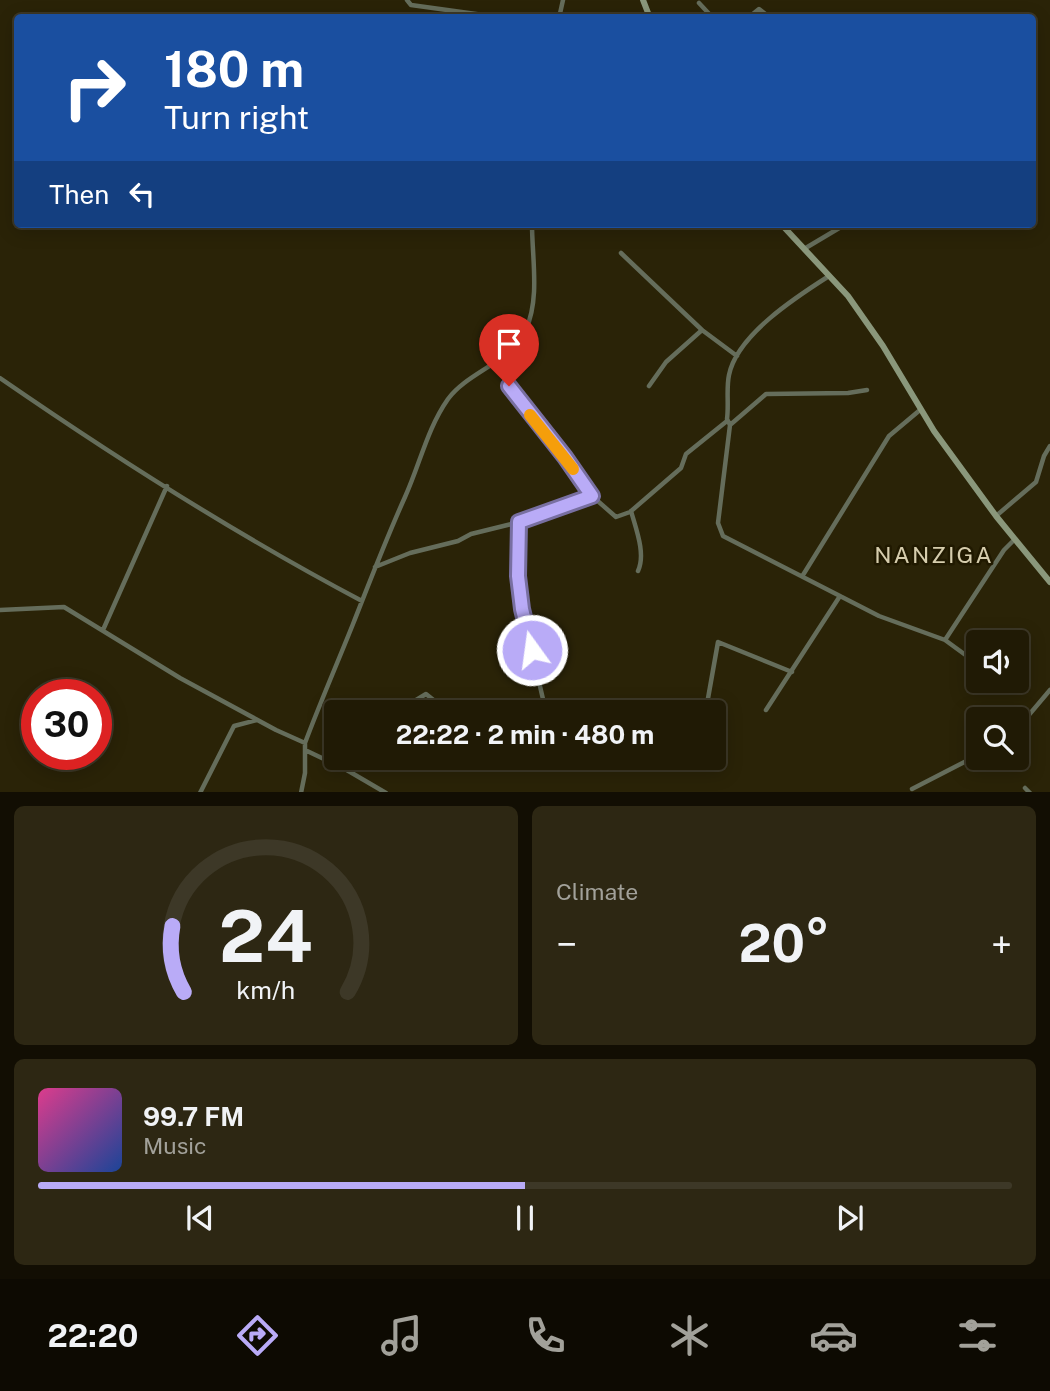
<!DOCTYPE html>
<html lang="en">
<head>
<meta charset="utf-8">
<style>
	:root { --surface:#201a05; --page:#2d2713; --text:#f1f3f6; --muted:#a2a19a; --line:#3d3827; --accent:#b9abf7 }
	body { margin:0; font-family:"Public Sans",sans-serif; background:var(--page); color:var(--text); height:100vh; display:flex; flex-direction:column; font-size:26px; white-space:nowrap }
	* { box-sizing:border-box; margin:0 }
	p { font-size:23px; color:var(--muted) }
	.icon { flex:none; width:38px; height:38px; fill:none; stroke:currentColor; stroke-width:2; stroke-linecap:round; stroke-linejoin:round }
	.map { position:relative; height:792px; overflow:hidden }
	.panel { display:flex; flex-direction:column; gap:14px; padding:14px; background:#120e03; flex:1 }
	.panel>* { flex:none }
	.banner { position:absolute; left:14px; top:14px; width:1022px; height:214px; border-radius:7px; box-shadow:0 4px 18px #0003,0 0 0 2px var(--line); background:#1a4fa0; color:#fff; overflow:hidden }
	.buttons { position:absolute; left:966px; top:630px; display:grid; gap:14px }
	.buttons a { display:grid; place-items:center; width:63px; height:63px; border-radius:7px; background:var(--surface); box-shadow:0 4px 18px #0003,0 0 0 2px var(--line); font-size:35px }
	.speed { position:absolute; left:21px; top:679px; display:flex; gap:14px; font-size:35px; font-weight:700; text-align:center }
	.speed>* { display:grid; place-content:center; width:91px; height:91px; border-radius:50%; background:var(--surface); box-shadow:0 4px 18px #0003,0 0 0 2px var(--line); line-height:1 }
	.speed .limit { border:10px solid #d22; background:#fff; color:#111 }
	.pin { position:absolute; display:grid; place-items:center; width:60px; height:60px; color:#fff; margin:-72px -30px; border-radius:50% 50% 50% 0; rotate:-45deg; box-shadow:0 0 7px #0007 }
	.pin .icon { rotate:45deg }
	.me { position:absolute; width:77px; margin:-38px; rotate:346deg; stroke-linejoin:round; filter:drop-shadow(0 0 5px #0008) }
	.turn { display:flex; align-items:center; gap:24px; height:147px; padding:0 35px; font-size:32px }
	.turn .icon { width:91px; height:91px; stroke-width:2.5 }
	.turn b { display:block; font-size:49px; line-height:60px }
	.then { display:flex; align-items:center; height:66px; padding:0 35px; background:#0003; gap:14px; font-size:26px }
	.big { font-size:52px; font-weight:700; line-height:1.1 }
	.panel .widget { flex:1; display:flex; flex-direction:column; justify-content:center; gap:10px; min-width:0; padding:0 24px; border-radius:10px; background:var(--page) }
	.panel .dial { align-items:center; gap:0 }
	.dial svg { height:182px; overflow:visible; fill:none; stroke:var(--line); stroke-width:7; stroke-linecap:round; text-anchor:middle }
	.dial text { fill:var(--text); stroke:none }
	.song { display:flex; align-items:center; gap:21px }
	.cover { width:84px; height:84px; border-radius:10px; background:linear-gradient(135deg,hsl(330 70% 55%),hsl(220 70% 35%)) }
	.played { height:7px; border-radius:4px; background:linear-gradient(90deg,var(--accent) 50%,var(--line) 50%) }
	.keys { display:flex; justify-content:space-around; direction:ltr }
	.heat { display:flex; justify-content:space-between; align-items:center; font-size:38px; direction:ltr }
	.panel .tiles { flex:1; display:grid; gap:14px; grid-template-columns:1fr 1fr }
	.widget:last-child { grid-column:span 2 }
	.trip { position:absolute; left:324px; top:700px; width:402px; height:70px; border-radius:7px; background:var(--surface); box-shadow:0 4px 18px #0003,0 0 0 2px var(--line); font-weight:700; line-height:70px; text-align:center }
	.tabs { display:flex; height:112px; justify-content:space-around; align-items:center; background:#0d0a02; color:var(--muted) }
	.tabs .icon { width:49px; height:49px }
	.tabs .current { color:var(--accent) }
	.tabs b { font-size:32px; color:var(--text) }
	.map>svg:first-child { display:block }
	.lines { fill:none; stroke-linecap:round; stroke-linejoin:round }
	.street { stroke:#656d5b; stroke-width:4.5 }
	.secondary { stroke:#8a977b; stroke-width:6 }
	.route-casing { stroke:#786fa1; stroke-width:18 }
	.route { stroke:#b9abf7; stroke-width:12 }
	.slow { stroke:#f59e0b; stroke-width:12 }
	.labels { text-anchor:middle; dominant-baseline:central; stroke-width:5; stroke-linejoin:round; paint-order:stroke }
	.quarter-label { font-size:23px; letter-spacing:2px; fill:#d6cdad; stroke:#201900 }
</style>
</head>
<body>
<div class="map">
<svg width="1050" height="793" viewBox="0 0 1050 793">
	<rect width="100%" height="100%" fill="#2a2307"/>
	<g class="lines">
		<!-- street -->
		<path class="street" d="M 407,0 L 411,5 L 505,18
			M 699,3 L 713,18
			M 559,18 L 563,0
			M 748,18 L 759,9 L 768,16
			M 804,249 L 846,224
			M 621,253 L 702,330
			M 829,276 C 796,297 737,335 729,375 C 726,389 729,404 727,419 L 730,425 L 718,523 L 723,536 L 879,616 L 945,640 L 1004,550 L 1015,539
			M 493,363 L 592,496 L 616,517 L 630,512 L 681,468 L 686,454 L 727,421
			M 0,378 C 116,458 237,535 362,601
			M 649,386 L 666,362 L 702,330 L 737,356
			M 730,425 L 766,394 L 848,393 L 867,390
			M 631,511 C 636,529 646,554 638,571
			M 996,516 L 1036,482 L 1044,456 L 1050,446
			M 519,522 L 518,576 L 522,609 L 546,712
			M 375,567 L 410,553 L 458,541 L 471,534 L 524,521 L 592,496
			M 803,575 L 889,436 L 920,410
			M 0,610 L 64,607 L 180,678 L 276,730 L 305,743
			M 103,630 L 167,486
			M 945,640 L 971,659
			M 654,701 L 707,704 L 718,642 L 792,672
			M 403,708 L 426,694 L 436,702
			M 766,710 L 840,596
			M 1017,729 L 1050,690
			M 305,750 L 345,769 L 386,793
			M 1025,788 L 1030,793
			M 912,789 L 978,755
			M 200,793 L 234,726 L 257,720
			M 301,793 L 305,773 L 305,743 C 320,703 337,664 353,624 C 370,581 386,539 405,497 C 420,464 427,429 448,399 C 469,371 511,363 526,329 C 540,298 532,258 532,224"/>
		<!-- secondary -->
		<path class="secondary" d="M 643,0 L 650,18
			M 781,224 L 848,296 L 883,346 L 934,431 L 996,516 L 1050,582"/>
	</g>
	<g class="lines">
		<defs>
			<path id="route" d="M 509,386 L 565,457 L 592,496 L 519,522 L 518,576 L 522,609 L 532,650"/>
		</defs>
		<!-- route casing -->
		<use href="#route" class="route-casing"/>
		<!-- route -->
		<use href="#route" class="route"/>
		<!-- slow -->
		<path class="slow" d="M 530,415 L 573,469"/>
	</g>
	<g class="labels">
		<!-- quarter labels -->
		<g class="quarter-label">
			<text x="934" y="554">NANZIGA</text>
		</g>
	</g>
</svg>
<div class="buttons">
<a><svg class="icon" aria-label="sound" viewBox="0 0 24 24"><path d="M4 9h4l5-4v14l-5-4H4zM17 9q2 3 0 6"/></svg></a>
<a><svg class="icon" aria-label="search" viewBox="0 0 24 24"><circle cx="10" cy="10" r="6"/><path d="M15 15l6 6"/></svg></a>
</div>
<div class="speed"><div class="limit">30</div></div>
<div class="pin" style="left:509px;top:386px;background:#d93025"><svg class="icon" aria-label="arrive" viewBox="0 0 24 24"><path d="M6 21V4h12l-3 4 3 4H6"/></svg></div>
<svg class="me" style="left:532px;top:650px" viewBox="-20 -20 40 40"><circle r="17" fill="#b9abf7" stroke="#fff" stroke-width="3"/><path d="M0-11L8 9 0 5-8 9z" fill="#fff"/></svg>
<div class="trip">22:22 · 2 min · 480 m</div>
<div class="banner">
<div class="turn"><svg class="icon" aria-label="right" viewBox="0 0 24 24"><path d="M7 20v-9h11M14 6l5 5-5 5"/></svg><div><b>180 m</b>Turn right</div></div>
<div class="then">Then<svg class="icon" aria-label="left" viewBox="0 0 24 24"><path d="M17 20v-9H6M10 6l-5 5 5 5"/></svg></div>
</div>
</div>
<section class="panel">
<div class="tiles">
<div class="widget dial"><svg viewBox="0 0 100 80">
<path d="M14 69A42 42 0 1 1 86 69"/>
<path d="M14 69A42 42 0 0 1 9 40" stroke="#b9abf7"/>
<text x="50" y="56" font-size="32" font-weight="700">24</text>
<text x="50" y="72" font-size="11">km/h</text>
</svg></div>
<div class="widget"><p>Climate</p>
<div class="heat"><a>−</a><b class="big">20°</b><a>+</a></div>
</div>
<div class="widget">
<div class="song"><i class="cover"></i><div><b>99.7 FM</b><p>Music</p></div></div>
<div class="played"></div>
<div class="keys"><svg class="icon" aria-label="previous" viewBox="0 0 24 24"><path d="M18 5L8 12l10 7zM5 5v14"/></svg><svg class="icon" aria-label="pause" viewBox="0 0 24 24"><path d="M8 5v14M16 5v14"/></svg><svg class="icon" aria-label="next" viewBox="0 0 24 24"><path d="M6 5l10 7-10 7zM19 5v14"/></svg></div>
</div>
</div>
</section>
<nav class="tabs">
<b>22:20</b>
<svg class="icon current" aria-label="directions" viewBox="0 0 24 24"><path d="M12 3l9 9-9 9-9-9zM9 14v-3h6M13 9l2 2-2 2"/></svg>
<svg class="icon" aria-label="music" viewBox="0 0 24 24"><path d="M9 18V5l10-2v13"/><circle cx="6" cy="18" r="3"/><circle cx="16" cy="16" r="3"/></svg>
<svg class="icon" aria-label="phone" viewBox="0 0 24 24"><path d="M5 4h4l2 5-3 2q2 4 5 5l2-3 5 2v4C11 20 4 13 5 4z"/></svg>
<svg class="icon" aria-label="climate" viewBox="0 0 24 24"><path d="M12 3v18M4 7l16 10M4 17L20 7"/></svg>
<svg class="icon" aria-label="car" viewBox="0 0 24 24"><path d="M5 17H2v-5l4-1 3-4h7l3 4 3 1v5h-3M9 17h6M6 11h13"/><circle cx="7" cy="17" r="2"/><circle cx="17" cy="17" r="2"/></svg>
<svg class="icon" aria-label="filters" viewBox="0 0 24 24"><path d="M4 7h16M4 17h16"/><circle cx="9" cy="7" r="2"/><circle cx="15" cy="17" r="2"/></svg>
</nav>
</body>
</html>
